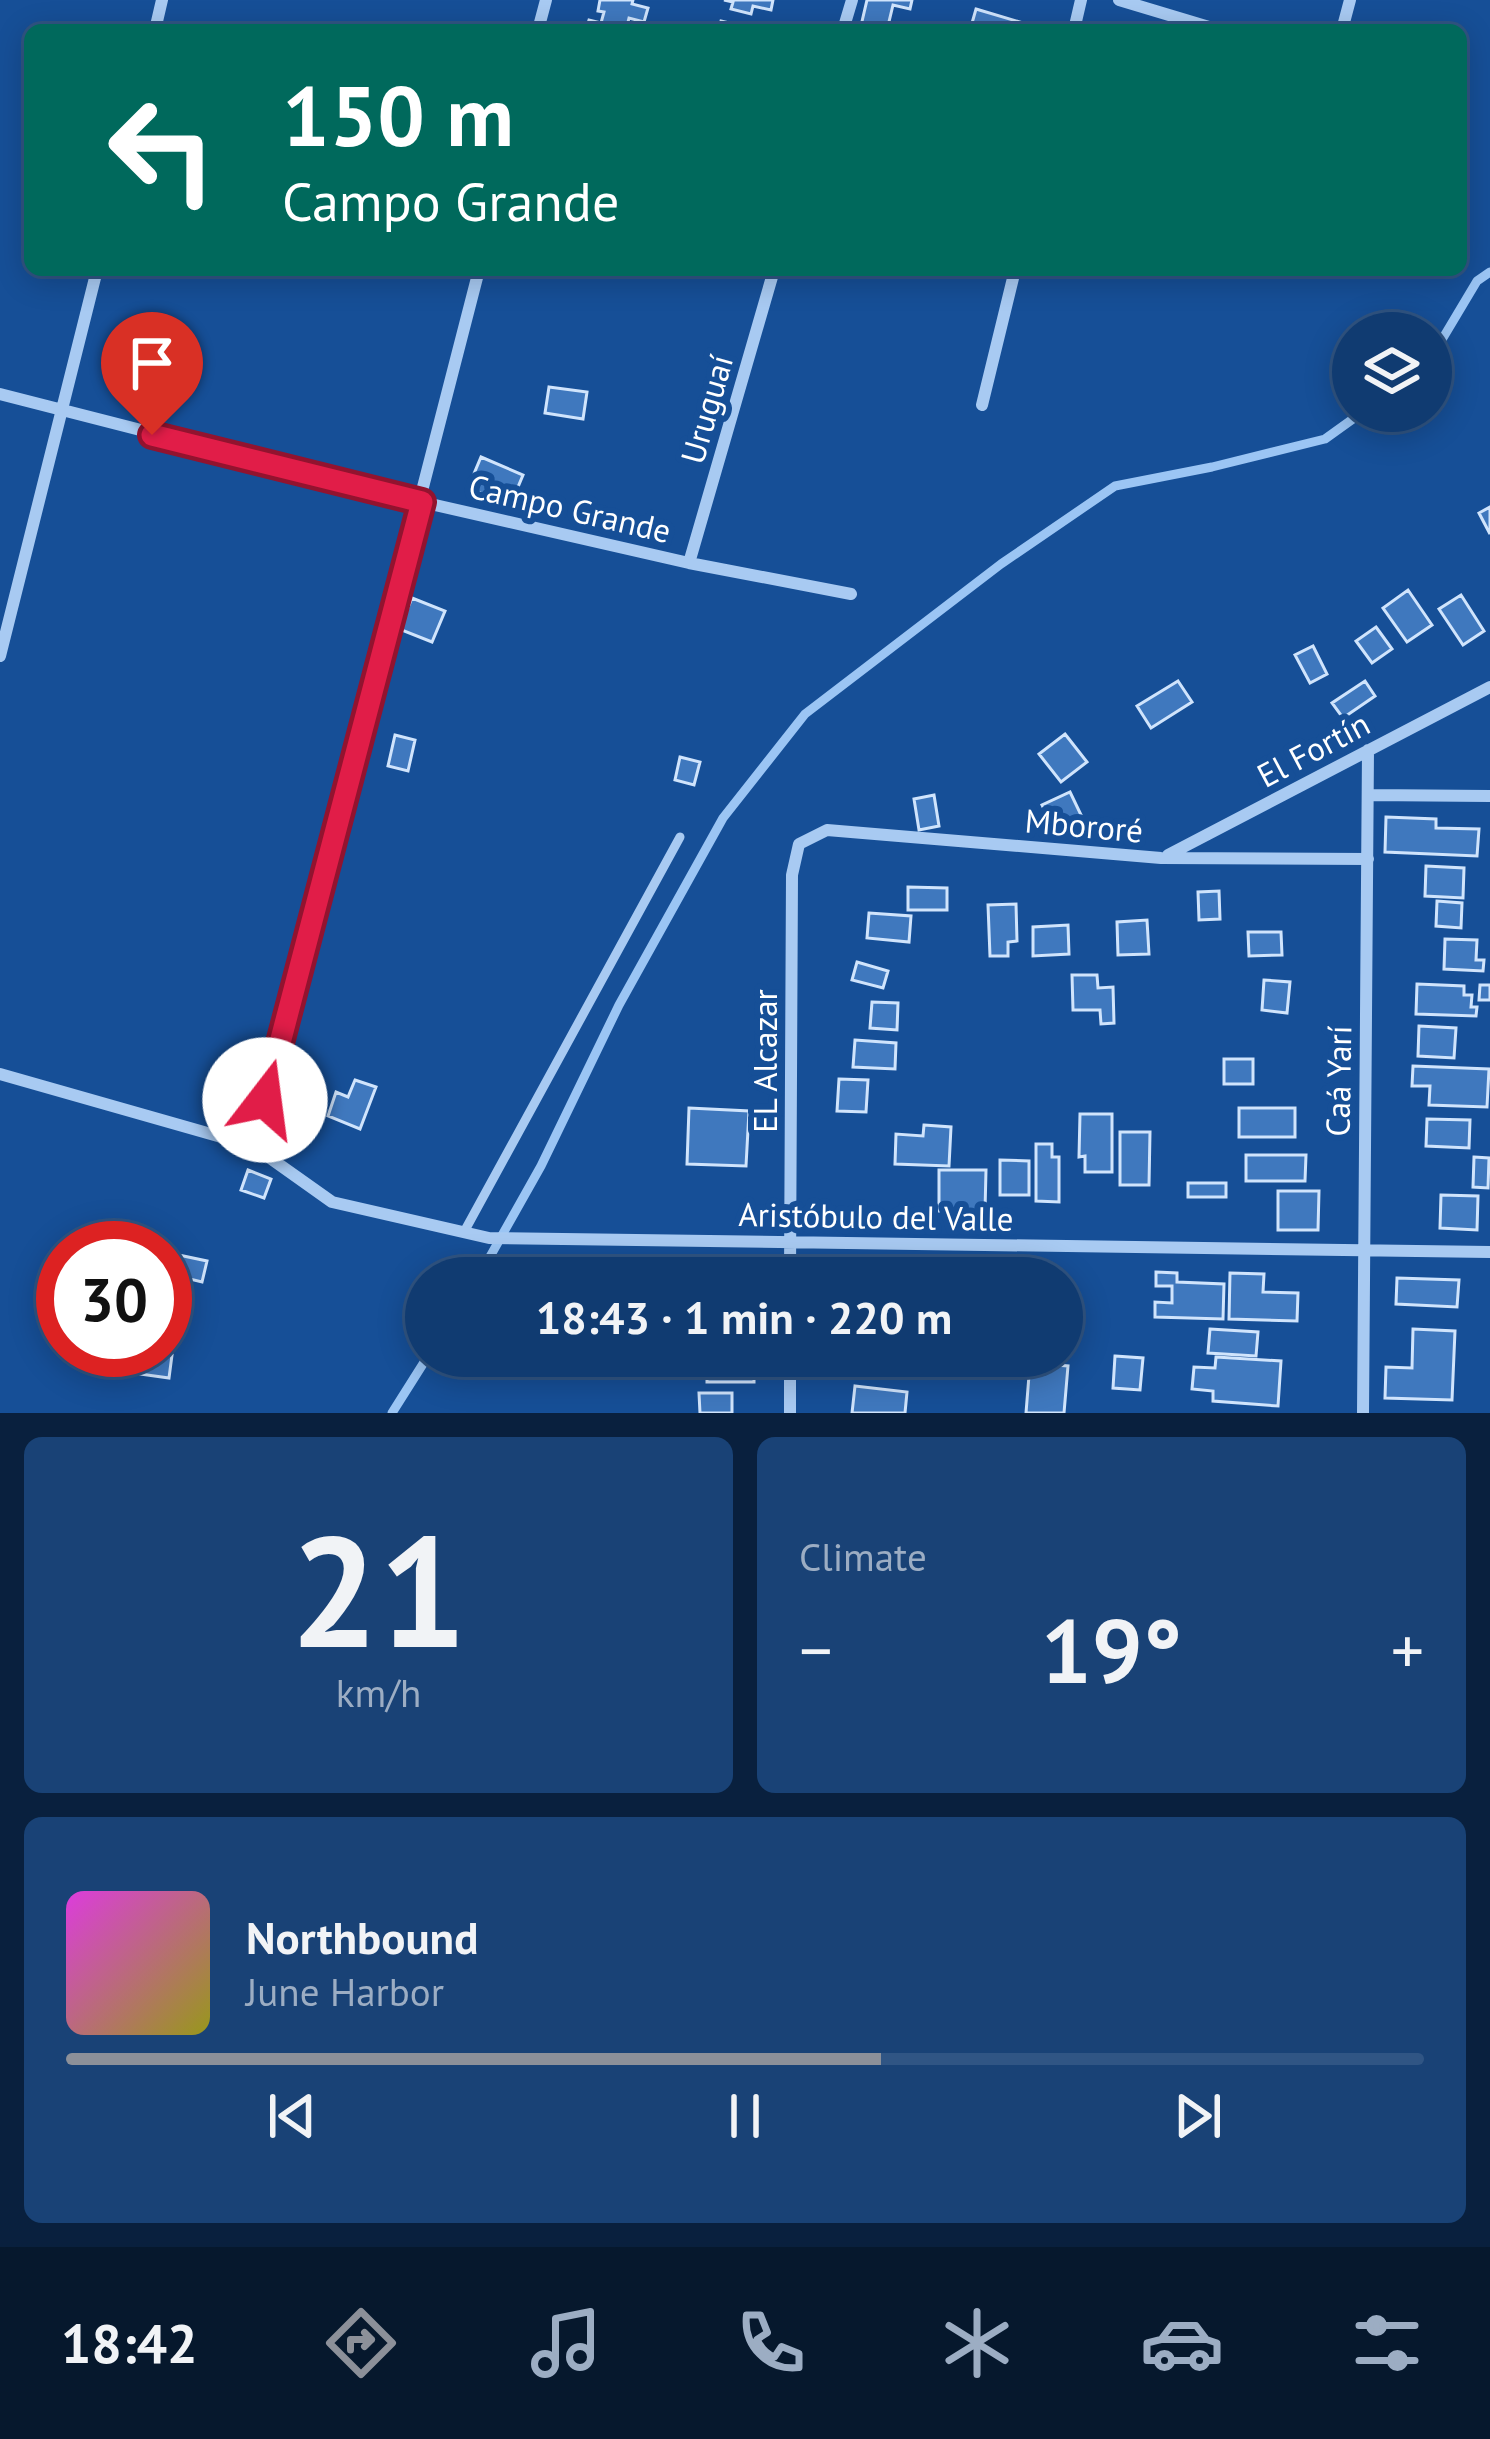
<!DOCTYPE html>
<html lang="en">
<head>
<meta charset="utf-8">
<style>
	:root { --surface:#103b71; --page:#194276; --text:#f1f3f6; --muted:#9cadc3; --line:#305584; --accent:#8c9099 }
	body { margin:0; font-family:"PT Sans",sans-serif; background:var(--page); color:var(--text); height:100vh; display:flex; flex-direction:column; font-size:45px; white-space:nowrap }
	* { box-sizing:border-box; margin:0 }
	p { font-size:39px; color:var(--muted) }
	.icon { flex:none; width:66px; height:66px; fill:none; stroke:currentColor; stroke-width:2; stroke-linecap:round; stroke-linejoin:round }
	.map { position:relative; height:1413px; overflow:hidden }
	.sheet { display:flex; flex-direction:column; gap:24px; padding:24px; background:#09203e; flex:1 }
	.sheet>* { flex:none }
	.guide { position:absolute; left:24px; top:24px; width:1443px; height:252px; border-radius:18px; box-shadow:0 6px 30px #0003,0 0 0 3px var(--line); background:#00695c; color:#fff; overflow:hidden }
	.fabs { position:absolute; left:1332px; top:312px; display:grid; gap:24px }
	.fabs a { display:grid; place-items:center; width:120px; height:120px; border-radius:50%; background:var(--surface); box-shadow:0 6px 30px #0003,0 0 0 3px var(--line); font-size:60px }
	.speed { position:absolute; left:36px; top:1221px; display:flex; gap:24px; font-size:60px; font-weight:700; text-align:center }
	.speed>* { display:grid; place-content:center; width:156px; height:156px; border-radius:50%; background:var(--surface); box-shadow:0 6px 30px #0003,0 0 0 3px var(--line); line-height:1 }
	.speed .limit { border:18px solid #d22; background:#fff; color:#111 }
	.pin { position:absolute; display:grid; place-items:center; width:102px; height:102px; color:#fff; margin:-123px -51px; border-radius:50% 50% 50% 0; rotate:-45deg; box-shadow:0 0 12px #0007 }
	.pin .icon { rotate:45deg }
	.me { position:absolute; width:132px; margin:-66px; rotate:15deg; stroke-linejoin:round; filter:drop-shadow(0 0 9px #0008) }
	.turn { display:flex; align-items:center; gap:42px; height:252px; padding:0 60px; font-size:54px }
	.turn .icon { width:156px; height:156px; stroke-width:2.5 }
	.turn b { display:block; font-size:84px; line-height:102px }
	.big { font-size:90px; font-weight:800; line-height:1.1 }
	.sheet .tile { flex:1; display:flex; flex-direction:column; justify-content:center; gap:18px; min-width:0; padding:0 42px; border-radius:18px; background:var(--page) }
	.sheet .dial { align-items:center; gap:0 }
	.dial b { font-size:156px; line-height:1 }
	.song { display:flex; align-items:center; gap:36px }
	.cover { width:144px; height:144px; border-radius:18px; background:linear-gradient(135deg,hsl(300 70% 55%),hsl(60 70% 35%)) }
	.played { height:12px; border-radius:6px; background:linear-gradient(90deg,var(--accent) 60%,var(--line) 60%) }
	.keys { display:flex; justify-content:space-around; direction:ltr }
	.heat { display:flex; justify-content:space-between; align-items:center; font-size:66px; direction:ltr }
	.sheet .tiles { flex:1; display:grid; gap:24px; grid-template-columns:1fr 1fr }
	.tile:last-child { grid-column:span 2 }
	.trip { position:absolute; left:405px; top:1257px; width:678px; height:120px; border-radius:60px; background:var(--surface); box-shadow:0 6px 30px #0003,0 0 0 3px var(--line); font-weight:800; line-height:120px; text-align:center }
	.dock { display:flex; height:192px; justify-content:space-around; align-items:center; background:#06182d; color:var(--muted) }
	.dock .icon { width:84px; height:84px }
	.dock .selected { color:var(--accent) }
	.dock b { font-size:54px; color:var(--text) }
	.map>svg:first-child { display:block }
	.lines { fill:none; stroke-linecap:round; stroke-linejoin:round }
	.stream { stroke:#9bc5f4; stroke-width:9 }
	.building { fill:#3f78be; stroke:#d0e4fc; stroke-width:3 }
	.lane { stroke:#a8caf2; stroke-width:9 }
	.street { stroke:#a8caf2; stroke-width:12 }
	.route-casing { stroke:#92132f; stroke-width:30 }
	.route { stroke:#e11d48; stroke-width:21 }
	.labels { text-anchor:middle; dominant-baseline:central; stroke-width:12; stroke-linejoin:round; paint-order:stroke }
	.street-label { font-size:33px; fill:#fff; stroke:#164f97 }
</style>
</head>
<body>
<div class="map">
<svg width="1490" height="1413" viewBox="0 0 1490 1413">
	<rect width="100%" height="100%" fill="#164f97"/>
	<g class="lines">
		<!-- stream -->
		<path class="stream" d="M 1431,358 L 1477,281 L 1490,272
			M 478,1278 L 541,1166 L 619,1005 L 723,818 L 805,714 L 1001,564 L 1115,486 L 1212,467 L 1325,439 L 1364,411
			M 392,1413 L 428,1356"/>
	</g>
	<!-- building -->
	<path class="building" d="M 600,0 L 633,0 L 632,4 L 648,8 L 644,22 L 629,18 L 626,30 L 586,30 L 589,20 L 601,23 L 604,12 L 598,11 Z
		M 724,0 L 773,0 L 771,10 L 753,6 L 751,14 L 731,9 L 733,2 Z
		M 867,0 L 912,0 L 910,9 L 893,5 L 887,30 L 860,30 Z
		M 976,9 L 1023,23 L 1021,30 L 970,30 Z
		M 721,21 L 742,26 L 741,30 L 702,30 L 704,26 L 719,29 Z
		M 549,387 L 587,392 L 583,419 L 545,413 Z
		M 481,457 L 523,475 L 510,506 L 468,488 Z
		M 1490,507 L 1490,534 L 1479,513 Z
		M 1408,590 L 1432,625 L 1407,642 L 1383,608 Z
		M 1461,595 L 1484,631 L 1463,645 L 1439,609 Z
		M 412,598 L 445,611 L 432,642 L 399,629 Z
		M 1376,627 L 1392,649 L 1372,663 L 1356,641 Z
		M 1313,646 L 1327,674 L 1310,683 L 1295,655 Z
		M 1178,681 L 1192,702 L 1151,728 L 1137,706 Z
		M 1365,681 L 1375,696 L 1343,718 L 1332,703 Z
		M 1065,734 L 1087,762 L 1061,782 L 1039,754 Z
		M 395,735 L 415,740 L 408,771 L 388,766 Z
		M 680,757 L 700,762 L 694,785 L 675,780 Z
		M 1070,792 L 1083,819 L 1055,832 L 1042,805 Z
		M 934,795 L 939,826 L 919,830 L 914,799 Z
		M 1386,817 L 1436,819 L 1436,828 L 1479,829 L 1477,856 L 1385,852 Z
		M 1426,866 L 1464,868 L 1463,898 L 1425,896 Z
		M 908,887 L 947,888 L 947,910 L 908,910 Z
		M 1219,891 L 1220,919 L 1199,920 L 1198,892 Z
		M 1437,901 L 1462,903 L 1461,928 L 1436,926 Z
		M 1016,904 L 1017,941 L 1008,942 L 1008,956 L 990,956 L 988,905 Z
		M 869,913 L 911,916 L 909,942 L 867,938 Z
		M 1147,920 L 1149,954 L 1118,955 L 1117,922 Z
		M 1068,925 L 1069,954 L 1033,956 L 1033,927 Z
		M 1248,932 L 1281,932 L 1282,955 L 1249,956 Z
		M 1445,939 L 1477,940 L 1476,960 L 1484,960 L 1483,971 L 1444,969 Z
		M 857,962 L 888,971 L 883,988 L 852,980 Z
		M 1072,975 L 1097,975 L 1098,988 L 1113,987 L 1114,1023 L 1101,1024 L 1100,1010 L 1073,1010 Z
		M 1264,980 L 1290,982 L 1287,1013 L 1262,1010 Z
		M 1417,984 L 1464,986 L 1464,995 L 1472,995 L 1471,1007 L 1477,1007 L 1476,1016 L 1416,1014 Z
		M 1480,985 L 1490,985 L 1490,1000 L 1479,1000 Z
		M 872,1002 L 898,1003 L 897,1030 L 870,1028 Z
		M 1419,1026 L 1456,1028 L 1454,1058 L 1418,1056 Z
		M 855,1040 L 896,1043 L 895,1069 L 853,1067 Z
		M 1224,1059 L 1253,1059 L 1253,1084 L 1224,1084 Z
		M 1413,1066 L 1489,1069 L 1487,1107 L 1429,1105 L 1430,1086 L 1412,1086 Z
		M 839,1079 L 868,1080 L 866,1112 L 837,1111 Z
		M 355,1080 L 376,1087 L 360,1129 L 328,1116 L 336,1092 L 348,1097 Z
		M 689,1108 L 749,1111 L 746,1166 L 687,1164 Z
		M 1239,1108 L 1295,1108 L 1295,1137 L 1239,1137 Z
		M 1080,1114 L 1112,1114 L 1112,1172 L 1085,1172 L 1085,1156 L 1079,1157 Z
		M 1427,1119 L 1470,1120 L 1469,1148 L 1426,1146 Z
		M 924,1125 L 951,1127 L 949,1166 L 895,1164 L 896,1134 L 923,1136 Z
		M 1120,1132 L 1150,1132 L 1149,1185 L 1120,1185 Z
		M 1036,1144 L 1052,1144 L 1052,1157 L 1059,1157 L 1059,1202 L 1036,1201 Z
		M 1246,1155 L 1306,1155 L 1305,1181 L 1246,1181 Z
		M 1474,1157 L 1489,1158 L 1488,1188 L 1473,1187 Z
		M 1000,1160 L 1029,1161 L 1029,1195 L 1000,1195 Z
		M 248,1170 L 271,1179 L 264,1198 L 241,1190 Z
		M 939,1170 L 986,1170 L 985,1211 L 939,1211 Z
		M 1188,1183 L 1226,1183 L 1226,1197 L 1188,1197 Z
		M 1278,1191 L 1319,1191 L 1318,1230 L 1278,1230 Z
		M 1441,1195 L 1478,1196 L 1477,1230 L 1440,1228 Z
		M 174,1254 L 207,1261 L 202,1282 L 169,1274 Z
		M 746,1264 L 746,1278 L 685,1278 L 685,1265 Z
		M 1156,1272 L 1177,1273 L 1177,1282 L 1224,1284 L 1223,1319 L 1155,1317 L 1155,1302 L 1172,1303 L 1172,1286 L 1156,1286 Z
		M 1230,1273 L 1264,1274 L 1263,1292 L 1298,1293 L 1297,1321 L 1229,1319 Z
		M 1397,1278 L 1459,1280 L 1457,1307 L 1396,1304 Z
		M 1210,1329 L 1258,1332 L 1256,1356 L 1208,1353 Z
		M 1413,1329 L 1455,1331 L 1452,1400 L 1385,1398 L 1386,1367 L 1412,1368 Z
		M 144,1352 L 172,1355 L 169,1378 L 140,1374 Z
		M 707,1356 L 738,1356 L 738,1361 L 754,1361 L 754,1382 L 707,1382 Z
		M 1115,1356 L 1143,1358 L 1140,1390 L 1113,1388 Z
		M 1216,1357 L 1281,1361 L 1278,1406 L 1213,1401 L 1213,1391 L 1192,1389 L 1194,1367 L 1215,1368 Z
		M 1030,1363 L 1068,1366 L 1064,1413 L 1026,1413 Z
		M 855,1386 L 907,1392 L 905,1413 L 852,1413 Z
		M 699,1393 L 732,1393 L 732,1413 L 700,1413 Z"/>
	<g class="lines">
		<!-- lane -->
		<path class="lane" d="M 464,1232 L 680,837"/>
		<!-- street -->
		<path class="street" d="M 1119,0 L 1219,30
			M 155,30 L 162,0
			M 538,30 L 546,0
			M 843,30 L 852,0
			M 1074,30 L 1081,0
			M 1342,30 L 1350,0
			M 479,270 L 253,1146 L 332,1202 L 489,1238 L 1490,1252
			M 0,394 L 422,502 L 689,563 L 851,594
			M 982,405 L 1015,270
			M 689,563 L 774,270
			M 0,656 L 97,270
			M 1368,795 L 1490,796
			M 1168,855 L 1490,687
			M 0,1074 L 253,1146
			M 790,1278 L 792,875 L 799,844 L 827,830 L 1161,858 L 1368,859
			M 790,1413 L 790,1356
			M 1363,1413 L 1368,750"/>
	</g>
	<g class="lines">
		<defs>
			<path id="route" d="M 152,435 L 422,502 L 265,1100"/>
		</defs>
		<!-- route casing -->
		<use href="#route" class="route-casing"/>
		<!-- route -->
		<use href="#route" class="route"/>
	</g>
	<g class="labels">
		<!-- street labels -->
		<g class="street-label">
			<text transform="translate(706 409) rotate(-74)">Uruguaí</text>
			<text transform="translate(570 508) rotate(13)">Campo Grande</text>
			<text transform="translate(1313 749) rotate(-28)">El Fortín</text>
			<text transform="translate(1084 825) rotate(5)">Mbororé</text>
			<text transform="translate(764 1061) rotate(-90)">EL Alcazar</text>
			<text transform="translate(1338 1081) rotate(-89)">Caá Yarí</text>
			<text transform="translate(876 1216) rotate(1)">Aristóbulo del Valle</text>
		</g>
	</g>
</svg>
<div class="fabs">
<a><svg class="icon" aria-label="layers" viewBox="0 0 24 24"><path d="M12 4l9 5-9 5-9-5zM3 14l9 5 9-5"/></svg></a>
</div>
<div class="speed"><div class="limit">30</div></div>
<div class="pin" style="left:152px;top:435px;background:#d93025"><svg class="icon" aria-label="arrive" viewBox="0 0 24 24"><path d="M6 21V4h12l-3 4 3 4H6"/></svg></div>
<svg class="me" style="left:265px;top:1100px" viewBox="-20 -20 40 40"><circle r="19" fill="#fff"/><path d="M0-13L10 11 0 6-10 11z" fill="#e11d48"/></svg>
<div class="trip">18:43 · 1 min · 220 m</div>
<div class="guide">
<div class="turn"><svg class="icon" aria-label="left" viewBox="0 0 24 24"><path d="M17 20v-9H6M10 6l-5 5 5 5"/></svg><div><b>150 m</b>Campo Grande</div></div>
</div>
</div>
<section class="sheet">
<div class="tiles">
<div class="tile dial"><b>21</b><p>km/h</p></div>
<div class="tile"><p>Climate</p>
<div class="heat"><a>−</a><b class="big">19°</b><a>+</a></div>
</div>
<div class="tile">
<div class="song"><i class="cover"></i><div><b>Northbound</b><p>June Harbor</p></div></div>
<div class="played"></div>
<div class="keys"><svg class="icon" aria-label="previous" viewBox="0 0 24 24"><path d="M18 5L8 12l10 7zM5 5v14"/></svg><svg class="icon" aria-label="pause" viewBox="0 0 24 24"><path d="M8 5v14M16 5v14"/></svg><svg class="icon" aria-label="next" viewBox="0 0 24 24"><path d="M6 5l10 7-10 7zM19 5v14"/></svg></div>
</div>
</div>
</section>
<nav class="dock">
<b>18:42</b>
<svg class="icon selected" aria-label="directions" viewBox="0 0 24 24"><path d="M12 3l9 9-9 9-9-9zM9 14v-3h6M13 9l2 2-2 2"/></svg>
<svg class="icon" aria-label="music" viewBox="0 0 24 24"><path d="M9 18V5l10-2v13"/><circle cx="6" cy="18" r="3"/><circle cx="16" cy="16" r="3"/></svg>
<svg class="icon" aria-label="phone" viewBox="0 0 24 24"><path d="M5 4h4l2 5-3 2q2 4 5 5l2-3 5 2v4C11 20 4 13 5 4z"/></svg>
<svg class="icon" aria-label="climate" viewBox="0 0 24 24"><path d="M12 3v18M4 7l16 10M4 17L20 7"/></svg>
<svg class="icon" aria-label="car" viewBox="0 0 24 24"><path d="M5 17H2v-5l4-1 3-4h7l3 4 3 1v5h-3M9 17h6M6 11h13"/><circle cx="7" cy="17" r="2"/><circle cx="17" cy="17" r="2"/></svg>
<svg class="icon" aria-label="filters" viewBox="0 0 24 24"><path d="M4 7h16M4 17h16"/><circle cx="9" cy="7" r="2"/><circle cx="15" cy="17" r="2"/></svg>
</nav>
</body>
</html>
